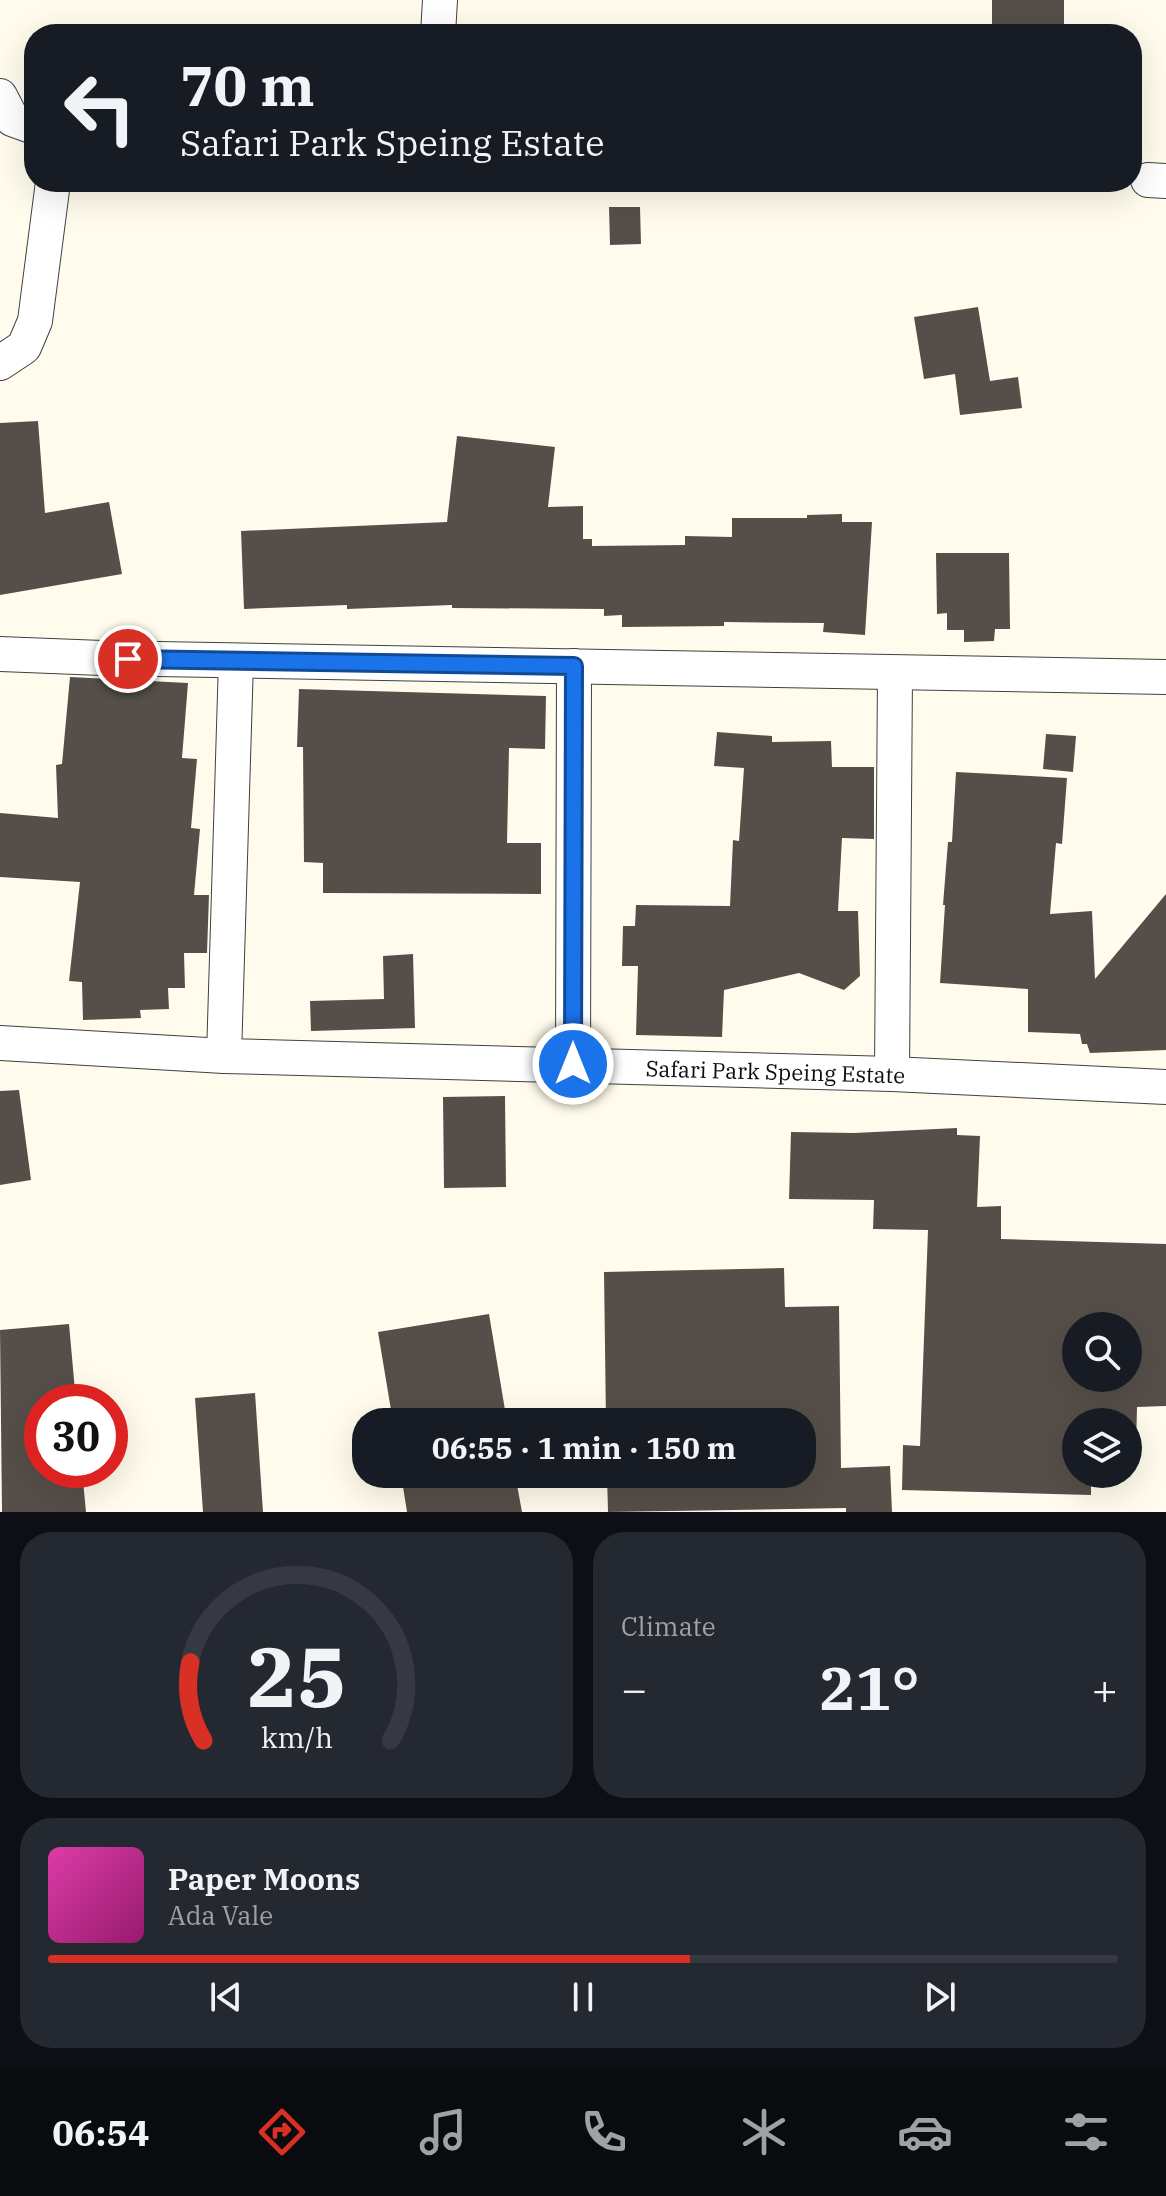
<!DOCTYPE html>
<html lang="en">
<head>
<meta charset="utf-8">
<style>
	:root { --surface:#171b24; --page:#242831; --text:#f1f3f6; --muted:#9ea1a6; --line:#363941; --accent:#d93025 }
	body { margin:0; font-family:"IBM Plex Serif",serif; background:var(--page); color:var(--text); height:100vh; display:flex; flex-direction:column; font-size:30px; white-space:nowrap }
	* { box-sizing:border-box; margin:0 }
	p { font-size:26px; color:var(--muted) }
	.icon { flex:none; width:44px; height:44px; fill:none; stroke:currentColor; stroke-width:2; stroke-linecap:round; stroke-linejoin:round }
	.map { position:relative; height:1512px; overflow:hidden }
	.sheet { display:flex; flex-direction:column; gap:20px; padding:20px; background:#0d0f14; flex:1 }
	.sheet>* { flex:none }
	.banner { position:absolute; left:24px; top:24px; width:1118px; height:168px; border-radius:32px; box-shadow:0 8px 32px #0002; background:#171b24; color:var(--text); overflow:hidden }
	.controls { position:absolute; left:1062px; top:1312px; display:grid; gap:16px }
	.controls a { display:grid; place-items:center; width:80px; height:80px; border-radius:50%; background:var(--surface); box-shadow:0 8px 32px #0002; font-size:40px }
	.speed { position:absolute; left:24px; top:1384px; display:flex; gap:16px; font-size:40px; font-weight:700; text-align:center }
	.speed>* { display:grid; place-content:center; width:104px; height:104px; border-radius:50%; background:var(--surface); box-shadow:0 8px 32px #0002; line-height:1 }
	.speed .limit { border:12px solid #d22; background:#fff; color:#111 }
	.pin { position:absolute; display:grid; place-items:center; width:68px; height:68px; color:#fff; margin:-34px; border:4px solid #fff; border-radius:50%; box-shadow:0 2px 8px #0007 }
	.me { position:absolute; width:88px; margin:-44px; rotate:0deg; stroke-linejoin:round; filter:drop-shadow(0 0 6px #0008) }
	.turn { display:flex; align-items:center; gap:28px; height:168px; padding:0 24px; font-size:36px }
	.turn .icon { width:104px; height:104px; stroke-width:2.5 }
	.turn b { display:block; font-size:56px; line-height:68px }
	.big { font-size:60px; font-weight:800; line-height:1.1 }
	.sheet .tile { flex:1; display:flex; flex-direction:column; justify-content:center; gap:12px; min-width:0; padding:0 28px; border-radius:32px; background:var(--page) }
	.sheet .dial { align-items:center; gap:0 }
	.dial svg { height:208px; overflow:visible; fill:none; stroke:var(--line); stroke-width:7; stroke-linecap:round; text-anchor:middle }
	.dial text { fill:var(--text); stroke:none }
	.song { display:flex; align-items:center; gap:24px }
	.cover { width:96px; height:96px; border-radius:12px; background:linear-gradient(135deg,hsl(320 70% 55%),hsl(320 70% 35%)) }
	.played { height:8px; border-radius:4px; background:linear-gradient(90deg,var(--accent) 60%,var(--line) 60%) }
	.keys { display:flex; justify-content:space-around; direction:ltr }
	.heat { display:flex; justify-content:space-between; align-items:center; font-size:44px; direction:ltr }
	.sheet .tiles { flex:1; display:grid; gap:20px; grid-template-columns:1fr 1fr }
	.tile:last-child { grid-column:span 2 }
	.trip { position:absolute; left:352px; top:1408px; width:464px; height:80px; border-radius:32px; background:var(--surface); box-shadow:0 8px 32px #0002; font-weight:800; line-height:80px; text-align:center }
	.menu { display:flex; height:128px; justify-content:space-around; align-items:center; background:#090b0e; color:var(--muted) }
	.menu .icon { width:56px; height:56px }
	.menu .active { color:var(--accent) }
	.menu b { font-size:36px; color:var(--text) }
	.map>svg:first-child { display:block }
	.building { fill:#564f49; fill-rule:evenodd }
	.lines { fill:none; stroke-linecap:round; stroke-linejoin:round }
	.street-casing { stroke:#404040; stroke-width:36 }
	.street { stroke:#fff; stroke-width:34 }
	.route-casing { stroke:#114b97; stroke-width:20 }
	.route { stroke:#1a73e8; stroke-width:14 }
	.labels { text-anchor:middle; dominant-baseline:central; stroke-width:8; stroke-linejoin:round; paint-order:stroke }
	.street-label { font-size:22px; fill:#0d0d0d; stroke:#fff }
</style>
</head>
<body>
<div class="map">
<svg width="1166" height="1512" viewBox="0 0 1166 1512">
	<rect width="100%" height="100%" fill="#fffced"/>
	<!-- building -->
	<path class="building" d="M 992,0 L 1064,0 L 1064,34 L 992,34 Z
		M 609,207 L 640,207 L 641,244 L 610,245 Z
		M 978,307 L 990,381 L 1018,377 L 1022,408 L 960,415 L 955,374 L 924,379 L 914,317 Z
		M 38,421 L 45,513 L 109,502 L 122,574 L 0,595 L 0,423 Z
		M 457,436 L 555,447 L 548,507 L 583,506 L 583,539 L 592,539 L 592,546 L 685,545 L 685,536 L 732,537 L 732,518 L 807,518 L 807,515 L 842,514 L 842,522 L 872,522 L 865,635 L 823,632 L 824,623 L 724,622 L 724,626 L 622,627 L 622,615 L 604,616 L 604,609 L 452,608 L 452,605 L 347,609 L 347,605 L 244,609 L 241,531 L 447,522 Z
		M 936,553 L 1009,553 L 1010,629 L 995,629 L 994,641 L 964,642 L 964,630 L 947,630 L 947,613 L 937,614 Z
		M 70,677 L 188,683 L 182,758 L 197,759 L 191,828 L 200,829 L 194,895 L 209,895 L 207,953 L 184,953 L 185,988 L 168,988 L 169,1009 L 140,1010 L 141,1018 L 83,1020 L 82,982 L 69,981 L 80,882 L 0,877 L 0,813 L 58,818 L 56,765 L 62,764 Z
		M 299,689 L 546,696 L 545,749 L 509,748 L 507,843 L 541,843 L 541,894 L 323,893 L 323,863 L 304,862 L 303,747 L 297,747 Z
		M 717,732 L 772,736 L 772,742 L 831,741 L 832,767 L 874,767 L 874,839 L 842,838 L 838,911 L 858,911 L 860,976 L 844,990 L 799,973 L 724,990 L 722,1037 L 636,1035 L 638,966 L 622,966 L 623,926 L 635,926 L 636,905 L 730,906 L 733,840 L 739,841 L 744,768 L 714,766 Z
		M 1046,734 L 1076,736 L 1073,772 L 1043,769 Z
		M 956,772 L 1067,778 L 1062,844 L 1056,843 L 1050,914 L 1092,911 L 1095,979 L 1166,894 L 1166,1050 L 1090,1053 L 1087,1044 L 1082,1044 L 1080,1034 L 1028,1032 L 1028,989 L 940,983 L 945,905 L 943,905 L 948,842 L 952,842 Z
		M 413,954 L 415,1028 L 311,1031 L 310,1001 L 384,999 L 383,956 Z
		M 19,1090 L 31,1180 L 0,1185 L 0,1091 Z
		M 505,1096 L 506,1187 L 444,1188 L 443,1097 Z
		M 957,1128 L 957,1135 L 980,1136 L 977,1207 L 1001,1206 L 1001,1239 L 1166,1244 L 1166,1406 L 1137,1407 L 1136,1449 L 1128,1449 L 1128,1422 L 1076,1422 L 1076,1474 L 1091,1474 L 1091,1495 L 902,1490 L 903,1445 L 920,1446 L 928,1230 L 873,1229 L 874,1200 L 789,1199 L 791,1132 L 854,1133 ZM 1076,1326 L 1128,1326 L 1128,1378 L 1076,1378 Z
		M 784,1268 L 785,1307 L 839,1306 L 841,1468 L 890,1466 L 892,1512 L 846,1512 L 846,1508 L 608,1512 L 607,1474 L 802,1474 L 802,1422 L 606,1422 L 604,1272 Z
		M 489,1314 L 507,1422 L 393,1422 L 378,1332 Z
		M 69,1324 L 76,1402 L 42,1402 L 42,1470 L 82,1470 L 86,1512 L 2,1512 L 0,1330 Z
		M 255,1393 L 263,1512 L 203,1512 L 195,1398 Z
		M 401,1474 L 515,1474 L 522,1512 L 407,1512 Z"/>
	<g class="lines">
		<defs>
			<g id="street">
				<path d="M 438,34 L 440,0"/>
				<path d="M 0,96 L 12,119 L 34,127"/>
				<path d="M 1148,180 L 1166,181"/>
				<path d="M 0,363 L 24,347 L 35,321 L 53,182"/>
				<path d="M 0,654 L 102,658 L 1166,677"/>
				<path id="s1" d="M 0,1043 L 224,1056 L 892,1074 L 1166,1087"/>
				<path d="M 224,1056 L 236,661"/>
				<path d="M 573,1064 L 574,666"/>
				<path d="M 892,1074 L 895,673"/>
			</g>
		</defs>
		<!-- street casing -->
		<use href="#street" class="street-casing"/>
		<!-- street -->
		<use href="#street" class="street"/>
	</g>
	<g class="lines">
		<defs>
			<path id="route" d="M 128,659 L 574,666 L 573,1064"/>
		</defs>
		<!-- route casing -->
		<use href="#route" class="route-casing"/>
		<!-- route -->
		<use href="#route" class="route"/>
	</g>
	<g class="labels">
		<!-- street labels -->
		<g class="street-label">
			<text stroke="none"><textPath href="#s1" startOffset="776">Safari Park Speing Estate</textPath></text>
		</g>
	</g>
</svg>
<div class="controls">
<a><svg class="icon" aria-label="search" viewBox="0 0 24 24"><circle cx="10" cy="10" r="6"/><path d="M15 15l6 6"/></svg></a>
<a><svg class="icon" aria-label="layers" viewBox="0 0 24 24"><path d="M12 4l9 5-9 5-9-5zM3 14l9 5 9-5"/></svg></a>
</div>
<div class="speed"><div class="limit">30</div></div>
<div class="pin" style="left:128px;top:659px;background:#d93025"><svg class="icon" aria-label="arrive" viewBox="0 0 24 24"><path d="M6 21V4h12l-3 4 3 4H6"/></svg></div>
<svg class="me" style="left:573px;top:1064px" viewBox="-20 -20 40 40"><circle r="17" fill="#1a73e8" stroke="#fff" stroke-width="3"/><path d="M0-11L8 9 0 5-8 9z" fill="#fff"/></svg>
<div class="trip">06:55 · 1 min · 150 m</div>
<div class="banner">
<div class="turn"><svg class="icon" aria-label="left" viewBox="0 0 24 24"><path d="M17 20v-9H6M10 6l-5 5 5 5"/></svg><div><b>70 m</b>Safari Park Speing Estate</div></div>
</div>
</div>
<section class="sheet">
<div class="tiles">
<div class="tile dial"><svg viewBox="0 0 100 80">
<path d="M14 69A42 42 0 1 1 86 69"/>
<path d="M14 69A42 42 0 0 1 9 39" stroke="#d93025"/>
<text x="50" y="56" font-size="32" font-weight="700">25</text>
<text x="50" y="72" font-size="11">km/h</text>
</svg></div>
<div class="tile"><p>Climate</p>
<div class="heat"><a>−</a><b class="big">21°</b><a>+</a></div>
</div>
<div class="tile">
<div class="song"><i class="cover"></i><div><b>Paper Moons</b><p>Ada Vale</p></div></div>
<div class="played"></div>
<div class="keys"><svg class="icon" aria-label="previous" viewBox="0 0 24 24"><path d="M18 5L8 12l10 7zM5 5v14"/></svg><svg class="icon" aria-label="pause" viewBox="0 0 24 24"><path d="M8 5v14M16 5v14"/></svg><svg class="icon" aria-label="next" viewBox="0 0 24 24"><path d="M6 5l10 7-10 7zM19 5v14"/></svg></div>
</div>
</div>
</section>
<nav class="menu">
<b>06:54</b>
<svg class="icon active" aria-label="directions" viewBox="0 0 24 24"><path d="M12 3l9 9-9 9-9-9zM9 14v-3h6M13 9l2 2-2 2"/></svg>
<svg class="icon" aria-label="music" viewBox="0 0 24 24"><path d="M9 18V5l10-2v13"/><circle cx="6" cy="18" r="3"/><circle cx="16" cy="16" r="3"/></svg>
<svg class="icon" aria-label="phone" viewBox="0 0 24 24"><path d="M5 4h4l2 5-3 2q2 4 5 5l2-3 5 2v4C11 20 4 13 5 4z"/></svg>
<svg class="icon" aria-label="climate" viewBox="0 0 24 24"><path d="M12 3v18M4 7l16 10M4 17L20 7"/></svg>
<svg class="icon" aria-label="car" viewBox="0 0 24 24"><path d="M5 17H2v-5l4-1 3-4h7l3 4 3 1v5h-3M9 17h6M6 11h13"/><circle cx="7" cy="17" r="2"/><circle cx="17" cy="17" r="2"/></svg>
<svg class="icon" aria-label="filters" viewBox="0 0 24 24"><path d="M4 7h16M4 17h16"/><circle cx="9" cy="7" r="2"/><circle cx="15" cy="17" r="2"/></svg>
</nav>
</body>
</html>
